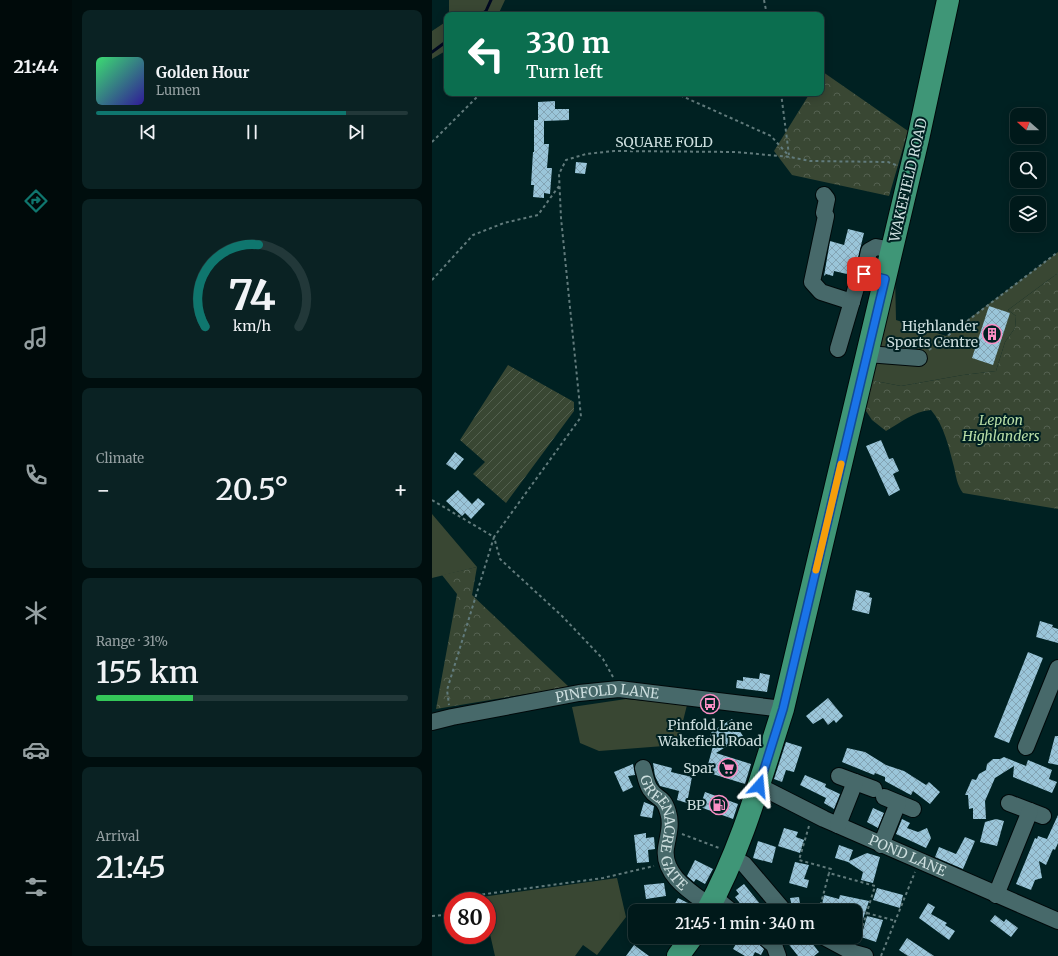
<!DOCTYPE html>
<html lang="en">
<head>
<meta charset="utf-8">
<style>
	:root { --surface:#00191a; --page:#0a2223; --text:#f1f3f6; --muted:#95a0a2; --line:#223839; --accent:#0f766e }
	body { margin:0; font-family:Merriweather,serif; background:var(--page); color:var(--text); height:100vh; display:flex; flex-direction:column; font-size:15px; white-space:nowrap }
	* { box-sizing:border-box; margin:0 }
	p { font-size:13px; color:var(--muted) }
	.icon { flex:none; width:22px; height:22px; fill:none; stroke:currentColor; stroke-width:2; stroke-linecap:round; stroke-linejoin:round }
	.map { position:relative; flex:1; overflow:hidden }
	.side { display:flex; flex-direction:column; gap:10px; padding:10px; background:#000e0e; width:360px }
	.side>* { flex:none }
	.guide { position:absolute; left:12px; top:12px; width:380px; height:84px; border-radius:8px; box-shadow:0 2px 10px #0003,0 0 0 1px var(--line); background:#0b6e4f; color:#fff; overflow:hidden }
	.needle { width:26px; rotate:291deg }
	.tools { position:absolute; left:578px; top:108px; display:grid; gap:8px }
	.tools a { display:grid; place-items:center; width:36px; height:36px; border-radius:8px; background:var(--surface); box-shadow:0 2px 10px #0003,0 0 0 1px var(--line); font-size:20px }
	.speed { position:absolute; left:12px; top:892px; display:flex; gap:8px; font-size:20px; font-weight:700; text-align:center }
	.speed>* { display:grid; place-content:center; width:52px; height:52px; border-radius:50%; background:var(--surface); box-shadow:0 2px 10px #0003,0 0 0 1px var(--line); line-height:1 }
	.speed .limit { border:6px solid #d22; background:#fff; color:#111 }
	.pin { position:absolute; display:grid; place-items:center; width:34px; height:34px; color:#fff; margin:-17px; border-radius:8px; box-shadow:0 2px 6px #0006 }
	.me { position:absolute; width:44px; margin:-22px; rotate:18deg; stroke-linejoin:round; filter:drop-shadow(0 0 3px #0008) }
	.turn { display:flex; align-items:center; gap:14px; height:84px; padding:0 16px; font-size:18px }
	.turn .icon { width:52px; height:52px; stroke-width:2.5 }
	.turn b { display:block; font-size:28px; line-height:34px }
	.big { font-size:30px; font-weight:600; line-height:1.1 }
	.side .widget { flex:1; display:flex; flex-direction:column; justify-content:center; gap:6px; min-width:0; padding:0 14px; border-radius:8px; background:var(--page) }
	.side .dial { align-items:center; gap:0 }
	.dial svg { height:104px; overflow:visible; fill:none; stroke:var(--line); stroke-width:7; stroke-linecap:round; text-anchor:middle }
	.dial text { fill:var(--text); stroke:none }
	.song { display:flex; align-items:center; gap:12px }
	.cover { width:48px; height:48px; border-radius:6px; background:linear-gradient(135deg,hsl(140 70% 55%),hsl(250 70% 35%)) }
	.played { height:4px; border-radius:2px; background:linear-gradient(90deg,var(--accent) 80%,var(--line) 80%) }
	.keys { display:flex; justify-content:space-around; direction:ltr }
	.heat { display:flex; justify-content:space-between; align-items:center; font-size:22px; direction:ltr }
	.charge { height:6px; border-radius:3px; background:linear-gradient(90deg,#34c759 31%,var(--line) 0) }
	.trip { position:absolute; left:196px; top:904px; width:234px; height:40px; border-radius:8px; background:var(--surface); box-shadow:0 2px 10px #0003,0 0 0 1px var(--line); font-weight:600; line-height:40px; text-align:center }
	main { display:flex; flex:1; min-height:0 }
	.tabs { display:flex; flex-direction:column; width:72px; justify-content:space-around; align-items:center; background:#000a0a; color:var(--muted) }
	.tabs .icon { width:28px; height:28px }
	.tabs .on { color:var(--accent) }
	.tabs b { font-size:18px; color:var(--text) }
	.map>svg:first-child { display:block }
	.grass { fill:#394733 }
	.forest { fill:url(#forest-crowns) }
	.garden { fill:url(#garden-furrows) }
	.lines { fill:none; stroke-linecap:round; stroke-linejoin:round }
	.stream { stroke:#000920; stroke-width:3 }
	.building { fill:url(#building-cross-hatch) }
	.minor-casing { stroke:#00090a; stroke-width:18 }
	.highway-casing { stroke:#00090a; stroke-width:24 }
	.path { stroke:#617b7c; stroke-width:2; stroke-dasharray:3 3; stroke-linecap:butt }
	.minor { stroke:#47696a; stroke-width:16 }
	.highway { stroke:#3f9677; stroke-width:22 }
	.route-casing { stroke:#114b97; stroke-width:10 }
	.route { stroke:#1a73e8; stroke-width:7 }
	.slow { stroke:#f59e0b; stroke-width:7 }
	.labels { text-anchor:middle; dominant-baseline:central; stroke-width:4; stroke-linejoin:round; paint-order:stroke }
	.street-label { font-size:14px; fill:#ccdede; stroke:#002122 }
	.poi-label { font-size:14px; fill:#ccdede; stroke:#002122; text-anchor:end }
	.park-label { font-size:14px; font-style:italic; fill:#b7dda6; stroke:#002122 }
</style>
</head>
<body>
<main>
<nav class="tabs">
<b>21:44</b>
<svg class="icon on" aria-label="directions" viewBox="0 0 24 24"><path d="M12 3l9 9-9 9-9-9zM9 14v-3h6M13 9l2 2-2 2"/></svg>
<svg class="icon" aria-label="music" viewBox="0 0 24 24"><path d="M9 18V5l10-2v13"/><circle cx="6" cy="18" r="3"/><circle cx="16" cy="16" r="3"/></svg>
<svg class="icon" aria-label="phone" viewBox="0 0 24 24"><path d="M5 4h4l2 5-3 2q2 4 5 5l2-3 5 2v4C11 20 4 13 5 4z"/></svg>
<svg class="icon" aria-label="climate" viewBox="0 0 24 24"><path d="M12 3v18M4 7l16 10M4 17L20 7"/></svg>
<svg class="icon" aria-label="car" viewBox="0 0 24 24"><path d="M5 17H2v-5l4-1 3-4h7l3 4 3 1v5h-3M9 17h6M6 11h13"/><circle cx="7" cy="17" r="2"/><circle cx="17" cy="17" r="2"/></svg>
<svg class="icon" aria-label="filters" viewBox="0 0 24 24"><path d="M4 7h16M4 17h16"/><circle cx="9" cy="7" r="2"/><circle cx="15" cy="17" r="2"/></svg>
</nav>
<section class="side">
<div class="widget">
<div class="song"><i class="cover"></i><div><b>Golden Hour</b><p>Lumen</p></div></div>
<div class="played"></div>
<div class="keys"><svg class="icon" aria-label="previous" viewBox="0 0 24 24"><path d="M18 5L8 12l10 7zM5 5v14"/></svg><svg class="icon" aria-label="pause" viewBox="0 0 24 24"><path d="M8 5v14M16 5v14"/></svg><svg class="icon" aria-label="next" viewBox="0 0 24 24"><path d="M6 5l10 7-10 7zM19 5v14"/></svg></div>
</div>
<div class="widget dial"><svg viewBox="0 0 100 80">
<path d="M14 69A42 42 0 1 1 86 69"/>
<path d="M14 69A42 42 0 0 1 55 6" stroke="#0f766e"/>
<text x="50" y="56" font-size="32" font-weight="700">74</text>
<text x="50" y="72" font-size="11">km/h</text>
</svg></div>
<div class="widget"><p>Climate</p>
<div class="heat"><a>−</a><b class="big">20.5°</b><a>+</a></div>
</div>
<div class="widget"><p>Range · 31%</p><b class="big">155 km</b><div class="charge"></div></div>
<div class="widget"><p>Arrival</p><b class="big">21:45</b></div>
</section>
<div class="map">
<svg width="626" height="956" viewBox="0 0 626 956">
	<defs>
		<pattern id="forest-crowns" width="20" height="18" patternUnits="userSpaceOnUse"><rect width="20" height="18" fill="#394733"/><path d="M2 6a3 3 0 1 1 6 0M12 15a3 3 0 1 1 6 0" fill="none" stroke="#546150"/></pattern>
		<pattern id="garden-furrows" width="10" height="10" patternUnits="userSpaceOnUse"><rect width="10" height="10" fill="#394733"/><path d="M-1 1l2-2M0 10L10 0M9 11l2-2" fill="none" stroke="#546150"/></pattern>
		<pattern id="building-cross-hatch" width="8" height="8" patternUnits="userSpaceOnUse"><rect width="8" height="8" fill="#9ac5d9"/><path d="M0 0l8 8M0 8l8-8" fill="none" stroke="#83a4b4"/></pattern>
	</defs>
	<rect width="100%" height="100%" fill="#002122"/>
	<!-- grass -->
	<path class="grass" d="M 17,0 L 73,0 L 66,15 L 17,15 Z
		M 15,21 L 15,50 L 0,59 L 0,31 Z
		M 626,252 L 626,273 L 576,310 L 584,316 L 583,328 L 573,342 L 564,371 L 531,375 L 469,386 L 438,380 L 463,273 L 464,320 L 514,336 Z
		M 0,514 L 45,567 L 0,578 Z
		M 194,699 L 255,705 L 245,745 L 167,751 L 148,743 L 140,707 Z
		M 185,878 L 194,917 L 165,955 L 151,945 L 143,956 L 63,956 L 55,921 L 55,901 L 51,901 L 50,897 Z"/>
	<!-- forest -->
	<path class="forest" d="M 391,72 L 476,131 L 457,196 L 360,175 L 342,151 L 378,93 L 389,93 L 389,75 Z
		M 626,273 L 626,509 L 531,493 C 525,485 524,476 522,467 C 517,448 512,425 499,410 C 480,412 470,422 454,431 L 440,420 L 432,408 L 438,380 L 469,386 L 531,375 L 564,371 L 573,342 L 583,328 L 584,316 L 576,310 Z
		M 45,567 L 40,595 L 137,687 L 4,709 L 25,594 L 10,575 Z"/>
	<!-- garden -->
	<path class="garden" d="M 76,365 L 142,402 L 142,411 L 74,503 L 41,474 L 53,462 L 28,440 Z"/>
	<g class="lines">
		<!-- stream -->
		<path class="stream" d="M 49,15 L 54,11 L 59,0
			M 0,52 L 15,41"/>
	</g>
	<!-- building -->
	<path class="building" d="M 123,101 L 123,109 L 137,109 L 137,120 L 112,121 L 112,144 L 117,144 L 115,168 L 120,168 L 118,194 L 112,193 L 112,198 L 101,197 L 102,185 L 99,185 L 101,152 L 102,152 L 102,120 L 106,120 L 106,102 Z
		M 144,162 L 155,163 L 153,174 L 143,173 Z
		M 416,229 L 432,233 L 423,270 L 419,275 L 402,271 L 401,276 L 394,274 L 392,276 L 398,241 L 412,245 Z
		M 557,306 L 578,313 L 561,365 L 540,358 Z
		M 449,440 L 457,459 L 461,458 L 467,471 L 461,474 L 468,490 L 457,496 L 434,446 Z
		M 23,452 L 32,459 L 23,470 L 14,464 Z
		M 26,490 L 40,504 L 46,498 L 53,504 L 39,519 L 33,513 L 30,516 L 14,501 Z
		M 424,590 L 438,593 L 437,597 L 440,598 L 437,614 L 420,610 Z
		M 608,621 L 621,625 L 620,627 L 626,629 L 626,643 L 604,637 Z
		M 596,652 L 611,658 L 577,743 L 562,737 Z
		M 328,673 L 338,675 L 335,692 L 304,688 L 305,680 L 311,681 L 311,677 L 327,679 Z
		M 396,698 L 411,716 L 404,723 L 402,720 L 396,725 L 391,718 L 381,724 L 374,716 Z
		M 300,719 L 311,736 L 284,753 L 319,764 L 313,784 L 274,772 L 281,746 L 277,740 L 280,738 L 278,735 L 280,733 L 279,732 Z
		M 623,736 L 626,736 L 626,765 L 616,763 Z
		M 354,742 L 370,747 L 362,772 L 354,770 L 350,782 L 342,779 Z
		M 415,748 L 433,752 L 454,765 L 472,771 L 494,785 L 497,782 L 508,792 L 498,804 L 481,791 L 479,795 L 475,793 L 453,781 L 453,777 L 443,773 L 442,775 L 410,762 Z
		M 572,757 L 594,766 L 596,760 L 620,770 L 617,779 L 625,782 L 620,793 L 581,777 L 582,766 L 563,778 L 553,801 L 554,819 L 541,819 L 541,808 L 537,809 L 536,795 L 533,795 L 540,779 L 544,780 L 547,774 L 554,770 L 555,764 L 561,759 L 568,759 Z
		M 221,763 L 240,768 L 239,772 L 260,777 L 255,803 L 245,800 L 247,791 L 228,786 L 223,776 Z
		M 201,764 L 203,775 L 196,776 L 201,787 L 191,792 L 182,772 Z
		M 373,775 L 394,784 L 393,787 L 408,794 L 402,809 L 392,803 L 394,798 L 368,785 Z
		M 273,792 L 306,804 L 301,819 L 268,807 Z
		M 212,802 L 222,806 L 220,818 L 208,816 Z
		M 441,808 L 452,813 L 446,828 L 435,822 Z
		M 626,815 L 626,843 L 623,850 L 621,849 L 614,865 L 607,861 L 610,878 L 603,880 L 599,890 L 584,884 L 603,838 L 605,839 L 606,836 L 615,839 Z
		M 470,819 L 478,823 L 475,828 L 486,832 L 495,828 L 499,838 L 494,848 L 464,834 Z
		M 564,819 L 572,821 L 565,846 L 548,842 L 553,822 Z
		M 352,828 L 366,832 L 364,837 L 372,840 L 368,853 L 346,846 Z
		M 214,833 L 214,838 L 222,837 L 223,849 L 216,850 L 217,862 L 205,863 L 202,835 Z
		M 533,837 L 543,841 L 531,869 L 503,857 L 507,847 L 524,854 Z
		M 326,841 L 344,847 L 340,863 L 321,858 Z
		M 407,845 L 421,850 L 417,861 L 435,853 L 448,857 L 441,883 L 429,880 L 431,872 L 416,862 L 403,858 Z
		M 263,860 L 281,869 L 273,884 L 264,879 L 262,882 L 255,876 Z
		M 363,862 L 377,865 L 372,879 L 377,880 L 375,888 L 357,883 Z
		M 232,883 L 234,896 L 214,899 L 212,885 Z
		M 312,884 L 324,899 L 334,911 L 314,911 L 303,897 L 307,894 L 304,890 Z
		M 445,888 L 471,895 L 468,908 L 441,900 Z
		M 392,895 L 407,899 L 408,895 L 437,901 L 431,919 L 423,916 L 423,911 L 397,911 L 389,909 Z
		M 367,897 L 369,911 L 361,911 L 358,898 Z
		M 246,898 L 256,903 L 252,911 L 239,911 Z
		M 496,903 L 503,907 L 499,914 L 515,923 L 513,925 L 523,931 L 517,940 L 487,918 Z
		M 563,915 L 572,922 L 574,919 L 586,928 L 579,937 L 558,921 Z
		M 435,916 L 451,920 L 444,942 L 429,937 Z
		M 308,937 L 312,937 L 322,943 L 324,941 L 332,949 L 329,955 L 323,952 L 321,956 L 313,956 L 301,949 Z
		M 351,937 L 375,937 L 387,952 L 382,956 L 366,956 Z
		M 475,938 L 502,956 L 476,956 L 467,950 Z
		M 202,945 L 217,956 L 194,956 Z"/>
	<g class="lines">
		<defs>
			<g id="minor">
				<path d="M 392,195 L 395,199 L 392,213 L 394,216 L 380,282 L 389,292 L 420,302"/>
				<path d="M 432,274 L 437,251 L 444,247 L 460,250"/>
				<path d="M 406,349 L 426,281 L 432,274 L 453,279"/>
				<path d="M 435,354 L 487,358"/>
				<path id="s1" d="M 0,722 L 20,717 L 147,693 L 187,689 L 351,709"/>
				<path d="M 594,747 L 626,668"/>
				<path id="s2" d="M 211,768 C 213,774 214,783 218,789 C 225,800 231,795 236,812 C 240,824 236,836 234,848 C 230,875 259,892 278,906"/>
				<path d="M 407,776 L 442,789"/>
				<path id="s3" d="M 327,786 L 392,819 L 626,921"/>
				<path d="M 452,797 L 481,809"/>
				<path d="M 577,803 L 611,816"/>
				<path d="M 406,825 L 423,782"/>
				<path d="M 449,845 L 466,803"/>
				<path d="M 301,858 L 312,864 L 352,911"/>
				<path d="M 564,895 L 598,811"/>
				<path d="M 283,898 L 299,911"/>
				<path d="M 332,937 L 342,945 L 346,956"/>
				<path d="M 392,937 L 422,953 L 433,956"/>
			</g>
			<path id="highway" d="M 275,911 C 310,848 329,777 351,709 L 486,139 L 516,0
				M 246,956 L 260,937"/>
		</defs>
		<!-- minor casing -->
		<use href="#minor" class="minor-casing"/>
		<!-- highway casing -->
		<use href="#highway" class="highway-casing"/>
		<!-- path -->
		<path class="path" d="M 332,0 L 335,15
			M 243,93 L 339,136 L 357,156
			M 349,93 L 357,155
			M 0,142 L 49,93
			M 0,280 L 41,235 L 72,223 L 106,215 L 127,186
			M 497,350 L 626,252
			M 0,500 L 62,537 L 15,690 L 17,705
			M 181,677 L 171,659 L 130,616 L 68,559 L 62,537 L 149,417 L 129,218 L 127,174 L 134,160 L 154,154 L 182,151 L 304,152 L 358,157 L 378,161 L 456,162 L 464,165
			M 377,826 L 367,860 L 399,869 L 397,873
			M 250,834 L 287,848
			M 41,901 L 46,895 L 171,878 L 222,866
			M 387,911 L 397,873 L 443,886 L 426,941
			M 435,913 L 464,921
			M 0,916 L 21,914
			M 449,956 L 483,872"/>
		<!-- minor -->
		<use href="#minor" class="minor"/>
		<!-- highway -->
		<use href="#highway" class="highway"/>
	</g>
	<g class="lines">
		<defs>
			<path id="route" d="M 327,786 L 351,709 L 453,279 L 432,274"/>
		</defs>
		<!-- route casing -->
		<use href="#route" class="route-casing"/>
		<!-- route -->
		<use href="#route" class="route"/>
		<!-- slow -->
		<path class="slow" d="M 384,570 L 409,464"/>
	</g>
	<!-- icons -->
	<defs>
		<symbol id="building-ring" viewBox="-11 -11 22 22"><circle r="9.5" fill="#002122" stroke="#fb8fc5" stroke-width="1.5"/><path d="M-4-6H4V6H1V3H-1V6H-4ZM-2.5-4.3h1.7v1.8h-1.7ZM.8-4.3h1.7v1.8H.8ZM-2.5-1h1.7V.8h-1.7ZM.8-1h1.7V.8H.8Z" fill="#fb8fc5"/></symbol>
		<symbol id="bus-ring" viewBox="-11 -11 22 22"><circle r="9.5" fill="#002122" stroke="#fb8fc5" stroke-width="1.5"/><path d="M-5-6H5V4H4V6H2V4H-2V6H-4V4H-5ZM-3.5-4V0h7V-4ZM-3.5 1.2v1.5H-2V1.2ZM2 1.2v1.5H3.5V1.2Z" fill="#fb8fc5"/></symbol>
		<symbol id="supermarket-ring" viewBox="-11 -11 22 22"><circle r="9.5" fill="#002122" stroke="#fb8fc5" stroke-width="1.5"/><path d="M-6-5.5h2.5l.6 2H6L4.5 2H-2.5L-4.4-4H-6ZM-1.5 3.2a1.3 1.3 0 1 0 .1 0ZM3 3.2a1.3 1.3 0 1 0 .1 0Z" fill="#fb8fc5"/></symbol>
		<symbol id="fuel-ring" viewBox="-11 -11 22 22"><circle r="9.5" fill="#002122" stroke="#fb8fc5" stroke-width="1.5"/><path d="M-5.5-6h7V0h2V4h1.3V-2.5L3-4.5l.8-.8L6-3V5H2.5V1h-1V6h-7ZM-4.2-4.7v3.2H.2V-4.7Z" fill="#fb8fc5"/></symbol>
	</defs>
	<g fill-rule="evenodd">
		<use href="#building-ring" x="549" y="323" width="22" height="22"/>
		<use href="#bus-ring" x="267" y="693" width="22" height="22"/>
		<use href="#supermarket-ring" x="285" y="757" width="22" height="22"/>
		<use href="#fuel-ring" x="276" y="794" width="22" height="22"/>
	</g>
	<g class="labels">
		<!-- street labels -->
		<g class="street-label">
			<text x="232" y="142">SQUARE FOLD</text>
			<text transform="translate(476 180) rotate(-77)">WAKEFIELD ROAD</text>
			<text stroke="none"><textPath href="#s1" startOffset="178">PINFOLD LANE</textPath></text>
			<text stroke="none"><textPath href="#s2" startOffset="71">GREENACRE GATE</textPath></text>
			<text stroke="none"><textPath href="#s3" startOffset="164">POND LANE</textPath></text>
		</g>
		<!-- poi labels -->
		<g class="poi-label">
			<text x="546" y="326">Highlander<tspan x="546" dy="16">Sports Centre</tspan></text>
			<text x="278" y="725" text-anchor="middle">Pinfold Lane<tspan x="278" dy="16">Wakefield Road</tspan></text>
			<text x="282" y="768">Spar</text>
			<text x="273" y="805">BP</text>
		</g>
		<!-- park labels -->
		<g class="park-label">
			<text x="569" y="420">Lepton<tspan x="569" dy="16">Highlanders</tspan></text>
		</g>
	</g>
</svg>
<div class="tools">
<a><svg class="needle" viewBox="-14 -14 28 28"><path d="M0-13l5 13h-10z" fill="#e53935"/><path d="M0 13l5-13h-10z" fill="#95a0a2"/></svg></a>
<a><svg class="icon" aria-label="search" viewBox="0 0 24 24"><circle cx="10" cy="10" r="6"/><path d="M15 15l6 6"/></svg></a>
<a><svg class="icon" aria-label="layers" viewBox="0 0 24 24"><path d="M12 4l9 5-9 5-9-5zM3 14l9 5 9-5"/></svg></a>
</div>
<div class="speed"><div class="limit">80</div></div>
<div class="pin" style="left:432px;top:274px;background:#d93025"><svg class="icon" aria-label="arrive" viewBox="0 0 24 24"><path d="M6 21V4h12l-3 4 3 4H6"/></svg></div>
<svg class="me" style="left:327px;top:786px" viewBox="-20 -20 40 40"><path d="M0-17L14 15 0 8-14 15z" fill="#1a73e8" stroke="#fff" stroke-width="4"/></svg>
<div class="trip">21:45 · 1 min · 340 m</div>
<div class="guide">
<div class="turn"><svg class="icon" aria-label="left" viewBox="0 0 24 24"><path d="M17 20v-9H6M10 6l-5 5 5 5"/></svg><div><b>330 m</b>Turn left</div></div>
</div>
</div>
</main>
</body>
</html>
